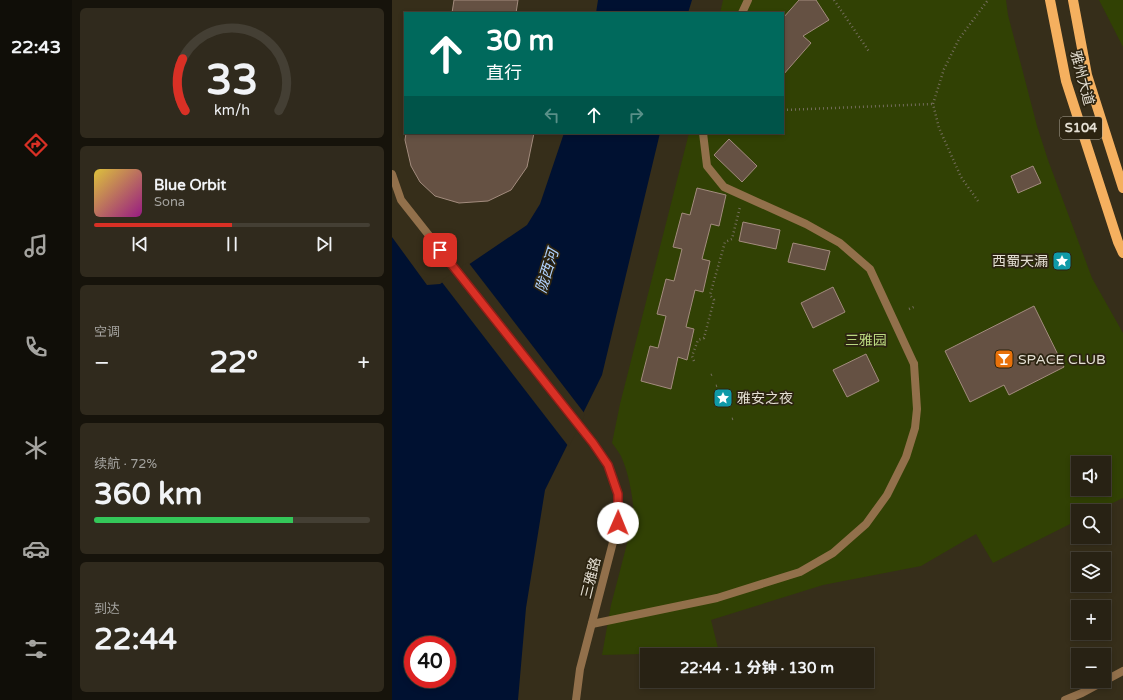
<!DOCTYPE html>
<html lang="zh">
<head>
<meta charset="utf-8">
<style>
	:root { --surface:#282214; --page:#302a1d; --text:#f1f3f6; --muted:#a5a4a0; --line:#443f34; --accent:#d93025 }
	body { margin:0; font-family:"Varela Round","Noto Sans SC",sans-serif; background:var(--page); color:var(--text); height:100vh; display:flex; flex-direction:column; font-size:15px; white-space:nowrap }
	* { box-sizing:border-box; margin:0 }
	p { font-size:13px; color:var(--muted) }
	.icon { flex:none; width:22px; height:22px; fill:none; stroke:currentColor; stroke-width:2; stroke-linecap:round; stroke-linejoin:round }
	.map { position:relative; flex:1; overflow:hidden }
	.sheet { display:flex; flex-direction:column; gap:8px; padding:8px; background:#16130b; width:320px }
	.sheet>* { flex:none }
	.hud { position:absolute; left:12px; top:12px; width:380px; height:122px; border-radius:0px; box-shadow:0 2px 6px #0003,0 0 0 1px var(--line); background:#00695c; color:#fff; overflow:hidden }
	.buttons { position:absolute; left:679px; top:456px; display:grid; gap:8px }
	.buttons a { display:grid; place-items:center; width:40px; height:40px; border-radius:0px; background:var(--surface); box-shadow:0 2px 6px #0003,0 0 0 1px var(--line); font-size:20px }
	.speed { position:absolute; left:12px; top:636px; display:flex; gap:8px; font-size:20px; font-weight:700; text-align:center }
	.speed>* { display:grid; place-content:center; width:52px; height:52px; border-radius:50%; background:var(--surface); box-shadow:0 2px 6px #0003,0 0 0 1px var(--line); line-height:1 }
	.speed .limit { border:6px solid #d22; background:#fff; color:#111 }
	.pin { position:absolute; display:grid; place-items:center; width:34px; height:34px; color:#fff; margin:-17px; border-radius:8px; box-shadow:0 2px 6px #0006 }
	.me { position:absolute; width:44px; margin:-22px; rotate:1deg; stroke-linejoin:round; filter:drop-shadow(0 0 3px #0008) }
	.turn { display:flex; align-items:center; gap:14px; height:84px; padding:0 16px; font-size:18px }
	.turn .icon { width:52px; height:52px; stroke-width:2.5 }
	.turn b { display:block; font-size:28px; line-height:34px }
	.lanes { display:flex; align-items:center; height:38px; padding:0 16px; background:#0003; justify-content:center; gap:20px; direction:ltr }
	.lanes .off { opacity:.35 }
	.big { font-size:30px; font-weight:800; line-height:1.1 }
	.sheet .tile { flex:1; display:flex; flex-direction:column; justify-content:center; gap:6px; min-width:0; padding:0 14px; border-radius:6px; background:var(--page) }
	.sheet .dial { align-items:center; gap:0 }
	.dial svg { height:104px; overflow:visible; fill:none; stroke:var(--line); stroke-width:7; stroke-linecap:round; text-anchor:middle }
	.dial text { fill:var(--text); stroke:none }
	.song { display:flex; align-items:center; gap:12px }
	.cover { width:48px; height:48px; border-radius:6px; background:linear-gradient(135deg,hsl(50 70% 55%),hsl(310 70% 35%)) }
	.played { height:4px; border-radius:2px; background:linear-gradient(90deg,var(--accent) 50%,var(--line) 50%) }
	.keys { display:flex; justify-content:space-around; direction:ltr }
	.heat { display:flex; justify-content:space-between; align-items:center; font-size:22px; direction:ltr }
	.charge { height:6px; border-radius:3px; background:linear-gradient(90deg,#34c759 72%,var(--line) 0) }
	.trip { position:absolute; left:248px; top:648px; width:234px; height:40px; border-radius:0px; background:var(--surface); box-shadow:0 2px 6px #0003,0 0 0 1px var(--line); font-weight:800; line-height:40px; text-align:center }
	main { display:flex; flex:1; min-height:0 }
	.dock { display:flex; flex-direction:column; width:72px; justify-content:space-around; align-items:center; background:#100e08; color:var(--muted) }
	.dock .icon { width:28px; height:28px }
	.dock .current { color:var(--accent) }
	.dock b { font-size:18px; color:var(--text) }
	.map>svg:first-child { display:block }
	.green { fill:#314104; fill-rule:evenodd }
	.water { fill:#001131; fill-rule:evenodd }
	.pier { fill:#362e1a }
	.building { fill:#655143; stroke:#a38c7e }
	.lines { fill:none; stroke-linecap:round; stroke-linejoin:round }
	.path { stroke:#746d5c; stroke-width:2.5; stroke-dasharray:1 3; stroke-linecap:butt }
	.pedestrian { stroke:#92704b; stroke-width:8 }
	.minor { stroke:#92704b; stroke-width:8 }
	.tertiary { stroke:#92704b; stroke-width:8 }
	.primary { stroke:#f5b05f; stroke-width:10 }
	.route-casing { stroke:#8d1f18; stroke-width:10 }
	.route { stroke:#d93025; stroke-width:7 }
	.labels { text-anchor:middle; dominant-baseline:central; stroke-width:3.5; stroke-linejoin:round; paint-order:stroke }
	.shield { fill:#2c2411; stroke:#ada799; stroke-width:1 }
	.shield-label { font-size:13px; font-weight:bold; fill:#e4dfd3 }
	.street-label { font-size:14px; fill:#e4dfd3; stroke:#2c2411 }
	.poi-label { font-size:14px; fill:#e4dfd3; stroke:#2c2411; text-anchor:start }
	.park-label { font-size:14px; fill:#bad880; stroke:#2c2411 }
	.water-label { font-size:15px; font-style:italic; fill:#b0d2fe; stroke:#2c2411 }
</style>
</head>
<body>
<main>
<nav class="dock">
<b>22:43</b>
<svg class="icon current" aria-label="directions" viewBox="0 0 24 24"><path d="M12 3l9 9-9 9-9-9zM9 14v-3h6M13 9l2 2-2 2"/></svg>
<svg class="icon" aria-label="music" viewBox="0 0 24 24"><path d="M9 18V5l10-2v13"/><circle cx="6" cy="18" r="3"/><circle cx="16" cy="16" r="3"/></svg>
<svg class="icon" aria-label="phone" viewBox="0 0 24 24"><path d="M5 4h4l2 5-3 2q2 4 5 5l2-3 5 2v4C11 20 4 13 5 4z"/></svg>
<svg class="icon" aria-label="climate" viewBox="0 0 24 24"><path d="M12 3v18M4 7l16 10M4 17L20 7"/></svg>
<svg class="icon" aria-label="car" viewBox="0 0 24 24"><path d="M5 17H2v-5l4-1 3-4h7l3 4 3 1v5h-3M9 17h6M6 11h13"/><circle cx="7" cy="17" r="2"/><circle cx="17" cy="17" r="2"/></svg>
<svg class="icon" aria-label="filters" viewBox="0 0 24 24"><path d="M4 7h16M4 17h16"/><circle cx="9" cy="7" r="2"/><circle cx="15" cy="17" r="2"/></svg>
</nav>
<section class="sheet">
<div class="tile dial"><svg viewBox="0 0 100 80">
<path d="M14 69A42 42 0 1 1 86 69"/>
<path d="M14 69A42 42 0 0 1 12 29" stroke="#d93025"/>
<text x="50" y="56" font-size="32" font-weight="700">33</text>
<text x="50" y="72" font-size="11">km/h</text>
</svg></div>
<div class="tile">
<div class="song"><i class="cover"></i><div><b>Blue Orbit</b><p>Sona</p></div></div>
<div class="played"></div>
<div class="keys"><svg class="icon" aria-label="previous" viewBox="0 0 24 24"><path d="M18 5L8 12l10 7zM5 5v14"/></svg><svg class="icon" aria-label="pause" viewBox="0 0 24 24"><path d="M8 5v14M16 5v14"/></svg><svg class="icon" aria-label="next" viewBox="0 0 24 24"><path d="M6 5l10 7-10 7zM19 5v14"/></svg></div>
</div>
<div class="tile"><p>空调</p>
<div class="heat"><a>−</a><b class="big">22°</b><a>+</a></div>
</div>
<div class="tile"><p>续航 · 72%</p><b class="big">360 km</b><div class="charge"></div></div>
<div class="tile"><p>到达</p><b class="big">22:44</b></div>
</section>
<div class="map">
<svg width="731" height="700" viewBox="0 0 731 700">
	<rect width="100%" height="100%" fill="#362e1a"/>
	<!-- green -->
	<path class="green" d="M 331,0 L 614,0 L 616,15 L 645,126 L 656,160 L 700,278 L 731,333 L 731,498 L 704,511 L 686,511 L 686,520 L 601,563 L 584,534 L 529,566 L 431,585 L 319,620 L 327,652 L 210,655 L 219,605 L 242,517 C 241,497 237,474 229,456 C 226,451 223,447 220,443 L 228,404 L 297,133 L 391,133 L 391,13 L 328,13 ZM 686,463 L 712,463 L 712,489 L 686,489 Z
		M 707,0 L 731,0 L 731,47 Z"/>
	<!-- water -->
	<path class="water" d="M 206,0 L 300,0 L 296,13 L 204,13 Z
		M 172,133 L 268,133 L 210,375 L 153,490 L 134,608 L 126,700 L 0,700 L 0,237 L 35,285 L 48,284 L 135,225 L 148,204 ZM 21,645 L 55,645 L 55,679 L 21,679 Z"/>
	<!-- pier -->
	<path class="pier" d="M 76,262 L 193,414 L 177,447 L 49,281 Z"/>
	<!-- building -->
	<path class="building" d="M 62,0 L 126,0 L 124,13 L 60,13 Z
		M 407,0 L 424,0 L 437,20 L 411,36 L 419,43 L 391,75 L 391,18 Z
		M 14,133 L 142,133 L 135,167 L 119,190 L 96,201 L 67,203 L 43,196 L 28,182 L 19,166 L 13,140 Z
		M 337,139 L 365,166 L 350,182 L 322,155 Z
		M 641,166 L 649,183 L 626,193 L 619,176 Z
		M 305,188 L 334,195 L 327,226 L 319,224 L 310,259 L 318,261 L 311,292 L 303,290 L 294,327 L 302,329 L 295,360 L 286,357 L 279,389 L 249,381 L 258,346 L 266,348 L 274,316 L 265,314 L 274,279 L 282,281 L 290,249 L 281,247 L 290,213 L 298,215 Z
		M 351,222 L 388,230 L 384,249 L 347,241 Z
		M 401,243 L 438,251 L 433,270 L 396,262 Z
		M 441,287 L 453,312 L 421,328 L 409,303 Z
		M 642,306 L 672,367 L 617,395 L 612,385 L 578,402 L 553,351 Z
		M 474,354 L 487,381 L 455,397 L 441,370 Z"/>
	<g class="lines">
		<!-- path -->
		<path class="path" d="M 442,0 L 478,53
			M 391,110 L 541,104
			M 586,201 L 569,177 L 547,128 L 541,104 L 552,69 L 567,39 L 596,0
			M 517,309 L 524,306
			M 302,361 L 300,356 L 306,340 L 312,338 L 322,300 L 318,295 L 333,242 L 340,239 L 348,207
			M 319,375 L 321,374
			M 324,386 L 327,385
			M 340,419 L 343,418"/>
		<!-- pedestrian -->
		<path class="pedestrian" d="M 350,13 L 356,0
			M 311,133 L 315,166 L 332,187 L 414,224 L 448,243 L 478,269 L 522,364"/>
		<!-- minor -->
		<path class="minor" d="M 200,624 L 325,598 L 408,572 L 441,553 L 474,524 L 495,495 L 514,457 L 523,428 L 525,409 L 522,364
			M 673,700 L 690,693 L 731,671"/>
		<!-- tertiary -->
		<path class="tertiary" d="M 0,174 L 9,200 L 201,443 L 216,465 L 226,494 L 226,523 L 188,669 L 184,700"/>
		<!-- primary -->
		<path class="primary" d="M 658,0 L 674,81 L 726,242 L 731,253
			M 681,0 L 695,75 L 731,188"/>
	</g>
	<g class="lines">
		<defs>
			<path id="route" d="M 48,250 L 201,443 L 216,465 L 226,494 L 226,523"/>
		</defs>
		<!-- route casing -->
		<use href="#route" class="route-casing"/>
		<!-- route -->
		<use href="#route" class="route"/>
	</g>
	<!-- icons -->
	<defs>
		<symbol id="sight-square" viewBox="-11 -11 22 22"><rect x="-9" y="-9" width="18" height="18" rx="4" fill="#0f9aa8" stroke="#2c2411"/><path d="M0-6L1.8-2.2L6-1.7L2.9 1.2L3.7 5.4L0 3.3L-3.7 5.4L-2.9 1.2L-6-1.7L-1.8-2.2Z" fill="#fff"/></symbol>
		<symbol id="bar-square" viewBox="-11 -11 22 22"><rect x="-9" y="-9" width="18" height="18" rx="4" fill="#e8710a" stroke="#2c2411"/><path d="M-6-5H6L.8 .8V4.5H3.5V6h-7V4.5H-.8V.8Z" fill="#fff"/></symbol>
	</defs>
	<g fill-rule="evenodd">
		<use href="#sight-square" x="659" y="250" width="22" height="22"/>
		<use href="#bar-square" x="601" y="348" width="22" height="22"/>
		<use href="#sight-square" x="320" y="387" width="22" height="22"/>
	</g>
	<g class="labels">
		<!-- shield labels -->
		<rect class="shield" x="668" y="117" width="42" height="22" rx="3"/>
		<g class="shield-label">
			<text x="689" y="128">S104</text>
		</g>
		<!-- street labels -->
		<g class="street-label">
			<text transform="translate(690 78) rotate(75)">雅州大道</text>
			<text transform="translate(199 578) rotate(-76)">三雅路</text>
		</g>
		<!-- poi labels -->
		<g class="poi-label">
			<text x="656" y="261" text-anchor="end">西蜀天漏</text>
			<text x="626" y="359">SPACE CLUB</text>
			<text x="345" y="398">雅安之夜</text>
		</g>
		<!-- park labels -->
		<g class="park-label">
			<text x="474" y="340">三雅园</text>
		</g>
		<!-- water labels -->
		<g class="water-label">
			<text transform="translate(155 271) rotate(-73)">陇西河</text>
		</g>
	</g>
</svg>
<div class="buttons">
<a><svg class="icon" aria-label="sound" viewBox="0 0 24 24"><path d="M4 9h4l5-4v14l-5-4H4zM17 9q2 3 0 6"/></svg></a>
<a><svg class="icon" aria-label="search" viewBox="0 0 24 24"><circle cx="10" cy="10" r="6"/><path d="M15 15l6 6"/></svg></a>
<a><svg class="icon" aria-label="layers" viewBox="0 0 24 24"><path d="M12 4l9 5-9 5-9-5zM3 14l9 5 9-5"/></svg></a>
<a>+</a>
<a>−</a>
</div>
<div class="speed"><div class="limit">40</div></div>
<div class="pin" style="left:48px;top:250px;background:#d93025"><svg class="icon" aria-label="arrive" viewBox="0 0 24 24"><path d="M6 21V4h12l-3 4 3 4H6"/></svg></div>
<svg class="me" style="left:226px;top:523px" viewBox="-20 -20 40 40"><circle r="19" fill="#fff"/><path d="M0-13L10 11 0 6-10 11z" fill="#d93025"/></svg>
<div class="trip">22:44 · 1 分钟 · 130 m</div>
<div class="hud">
<div class="turn"><svg class="icon" aria-label="ahead" viewBox="0 0 24 24"><path d="M12 20V5M6 11l6-6 6 6"/></svg><div><b>30 m</b>直行</div></div>
<div class="lanes"><svg class="icon off" aria-label="left" viewBox="0 0 24 24"><path d="M17 20v-9H6M10 6l-5 5 5 5"/></svg><svg class="icon" aria-label="ahead" viewBox="0 0 24 24"><path d="M12 20V5M6 11l6-6 6 6"/></svg><svg class="icon off" aria-label="right" viewBox="0 0 24 24"><path d="M7 20v-9h11M14 6l5 5-5 5"/></svg></div>
</div>
</div>
</main>
</body>
</html>
